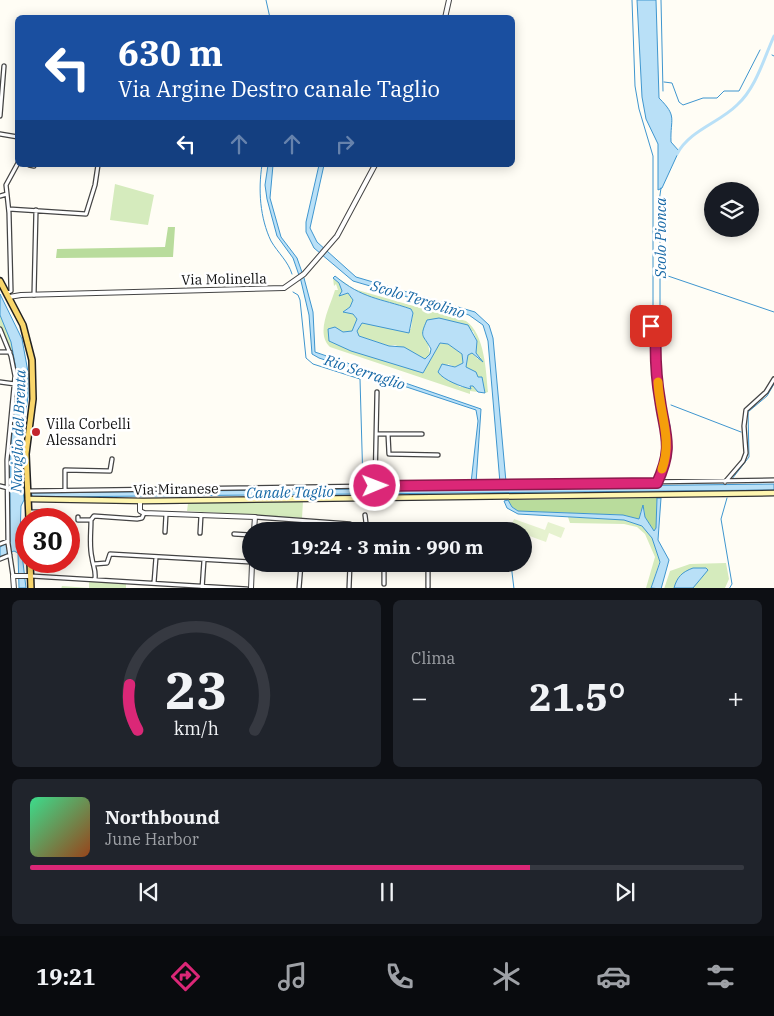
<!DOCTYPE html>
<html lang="it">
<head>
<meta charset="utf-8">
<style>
	:root { --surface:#171b24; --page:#20242c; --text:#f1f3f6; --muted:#9ea1a6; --line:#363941; --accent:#db2777 }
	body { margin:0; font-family:"IBM Plex Serif",serif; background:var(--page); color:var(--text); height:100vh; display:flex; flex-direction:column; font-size:19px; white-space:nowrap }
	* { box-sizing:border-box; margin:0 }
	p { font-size:16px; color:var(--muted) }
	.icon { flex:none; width:28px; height:28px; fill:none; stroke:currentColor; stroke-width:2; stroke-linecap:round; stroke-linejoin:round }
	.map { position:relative; height:588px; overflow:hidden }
	.side { display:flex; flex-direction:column; gap:12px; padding:12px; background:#0d0f14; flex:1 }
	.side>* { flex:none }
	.hud { position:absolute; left:15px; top:15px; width:500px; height:152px; border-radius:8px; box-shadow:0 2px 12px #0003; background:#1a4fa0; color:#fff; overflow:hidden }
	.tools { position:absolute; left:704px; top:182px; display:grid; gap:10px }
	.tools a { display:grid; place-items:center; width:55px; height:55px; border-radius:50%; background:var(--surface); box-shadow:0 2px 12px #0003; font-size:25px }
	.speed { position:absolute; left:15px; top:508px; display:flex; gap:10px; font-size:25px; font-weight:700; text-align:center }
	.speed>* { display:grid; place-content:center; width:65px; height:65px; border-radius:50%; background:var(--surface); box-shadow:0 2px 12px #0003; line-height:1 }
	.speed .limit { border:8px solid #d22; background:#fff; color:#111 }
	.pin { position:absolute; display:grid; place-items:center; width:42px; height:42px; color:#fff; margin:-21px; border-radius:10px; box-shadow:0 2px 8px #0006 }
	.me { position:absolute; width:55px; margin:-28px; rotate:89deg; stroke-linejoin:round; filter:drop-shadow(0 0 4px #0008) }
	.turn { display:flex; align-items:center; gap:18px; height:105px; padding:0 20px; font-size:22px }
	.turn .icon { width:65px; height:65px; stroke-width:2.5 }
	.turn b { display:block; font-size:35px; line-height:42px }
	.lanes { display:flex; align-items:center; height:48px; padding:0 20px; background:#0003; justify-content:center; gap:25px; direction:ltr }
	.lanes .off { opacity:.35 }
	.big { font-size:38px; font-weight:800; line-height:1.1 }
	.side .widget { flex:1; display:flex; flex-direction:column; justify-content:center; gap:8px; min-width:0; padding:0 18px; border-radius:8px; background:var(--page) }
	.side .dial { align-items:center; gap:0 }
	.dial svg { height:130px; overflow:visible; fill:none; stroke:var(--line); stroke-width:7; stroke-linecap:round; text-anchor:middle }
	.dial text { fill:var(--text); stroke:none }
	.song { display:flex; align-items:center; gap:15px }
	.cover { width:60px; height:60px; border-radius:8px; background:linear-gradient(135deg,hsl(150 70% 55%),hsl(20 70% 35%)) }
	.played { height:5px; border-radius:2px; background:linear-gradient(90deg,var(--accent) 70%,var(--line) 70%) }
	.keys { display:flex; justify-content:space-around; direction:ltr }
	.heat { display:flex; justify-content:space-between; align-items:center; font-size:28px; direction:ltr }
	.side .tiles { flex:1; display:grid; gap:12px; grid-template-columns:1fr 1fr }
	.widget:last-child { grid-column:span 2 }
	.trip { position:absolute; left:242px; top:522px; width:290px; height:50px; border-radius:25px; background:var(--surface); box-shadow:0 2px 12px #0003; font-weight:800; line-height:50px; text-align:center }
	.tabs { display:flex; height:80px; justify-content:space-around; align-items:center; background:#090b0e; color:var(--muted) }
	.tabs .icon { width:35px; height:35px }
	.tabs .on { color:var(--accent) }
	.tabs b { font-size:22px; color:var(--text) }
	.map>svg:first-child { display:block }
	.green { fill:#d5ebbd }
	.forest { fill:#b9dc9c }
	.pitch { fill:#e6f2cf }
	.water { fill:#b9e0f7; stroke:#3f96cf }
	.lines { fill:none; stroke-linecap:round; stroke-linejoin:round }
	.stream { stroke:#3f96cf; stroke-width:1 }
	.canal { stroke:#b9e0f7; stroke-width:3 }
	.minor-casing { stroke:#444; stroke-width:5.5 }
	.tertiary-casing { stroke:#444; stroke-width:6 }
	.secondary-casing { stroke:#333; stroke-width:7 }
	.primary-casing { stroke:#222; stroke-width:8 }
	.minor { stroke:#fff; stroke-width:3 }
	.tertiary { stroke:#fff; stroke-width:4 }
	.secondary { stroke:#fff6b0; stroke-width:4.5 }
	.primary { stroke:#f9d66b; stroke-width:5 }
	.route-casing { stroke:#8e194d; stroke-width:12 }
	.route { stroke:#db2777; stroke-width:9 }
	.slow { stroke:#f59e0b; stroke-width:9 }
	.poi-dot { fill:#c4262e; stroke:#fff; stroke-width:2 }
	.labels { text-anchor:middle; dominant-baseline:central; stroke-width:5; stroke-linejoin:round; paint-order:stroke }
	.street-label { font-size:14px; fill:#111; stroke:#fff }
	.poi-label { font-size:14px; fill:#111; stroke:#fff; text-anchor:start }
	.water-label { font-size:15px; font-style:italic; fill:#1768a6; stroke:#fff }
</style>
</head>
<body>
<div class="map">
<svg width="774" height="589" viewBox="0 0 774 589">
	<rect width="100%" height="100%" fill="#fffdf5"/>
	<!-- green -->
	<path class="green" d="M 115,184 L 154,195 L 148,225 L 110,220 Z
		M 335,276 L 354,289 L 466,321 C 485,334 486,372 488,392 L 485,393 L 482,377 L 478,377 L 475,372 L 468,370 L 466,367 L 468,355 L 472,353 L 478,359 L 481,358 L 476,353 L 477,341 L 473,331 L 428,344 L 430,354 L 425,359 L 395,345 L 389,346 L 359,336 L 357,331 L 362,323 L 411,329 L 413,313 L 411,309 C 379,298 363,299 335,276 Z
		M 333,278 L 339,283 L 342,291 L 339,296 L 348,293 L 353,300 L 350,307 L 344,311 L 353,314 L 357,319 L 353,331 L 343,332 L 330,329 L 423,373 L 440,343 L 448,344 L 462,354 L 463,363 L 455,367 L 448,364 L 443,378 L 454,382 L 460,387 L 473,386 L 478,392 L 470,391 L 470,394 L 330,347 C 315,333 330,307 335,290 L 338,290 L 336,284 L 334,286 Z
		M 0,315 C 29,371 12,397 10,453 C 9,481 11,509 10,538 L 9,438 L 16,375 L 10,347 L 0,326 Z
		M 303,501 L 302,518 L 187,511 L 188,503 Z
		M 568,517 L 629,520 L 645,528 L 652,538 L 660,560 L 651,588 L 646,588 L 655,557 L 645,534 L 637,527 L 624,524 L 570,523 Z
		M 726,563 L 729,579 L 725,588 L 664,589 L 670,571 L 690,564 Z
		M 89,580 L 126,583 L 126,588 L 61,589 L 62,586 L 89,588 Z"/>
	<!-- forest -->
	<path class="forest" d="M 168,227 L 175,227 L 173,257 L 56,258 L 57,249 L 165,247 Z
		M 657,498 L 656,528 L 654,531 L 645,517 L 644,509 L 641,510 L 639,519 L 623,515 L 518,511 L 512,507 L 508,500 Z"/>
	<!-- pitch -->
	<path class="pitch" d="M 514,519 L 545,530 L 548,522 L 565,528 L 561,538 L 549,533 L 546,542 L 524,534 L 524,531 L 510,529 Z"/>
	<!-- water -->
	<path class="water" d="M 637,0 L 656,0 L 659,98 C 678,117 670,118 671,142 L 679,151 L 662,188 L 658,190 L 658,144 L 646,119 L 642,97 Z
		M 268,165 L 273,165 L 270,198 L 281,237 L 297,258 L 304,278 L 313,312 L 315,352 L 481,409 L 476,483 L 471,483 L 478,421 L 476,410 L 319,358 L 312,354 L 309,315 L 301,281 L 293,258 L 277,236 L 267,199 L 265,185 Z
		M 319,165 L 324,165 L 310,228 L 317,242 L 356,277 L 475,312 L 489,325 L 493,338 L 506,482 L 500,483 L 488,341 L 483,325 L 469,315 L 353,281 L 314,248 L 306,232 L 306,222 Z
		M 335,276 C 363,299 379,298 411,309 L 413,313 L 409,333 L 362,323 L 357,331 L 359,336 L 389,346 L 404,347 L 425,359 L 430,354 L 431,349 C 423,334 419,338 427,320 L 439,318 L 468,325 L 477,341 L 476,353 L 483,362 L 472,353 L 468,355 L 466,367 L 476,372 L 478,377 L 482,377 L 485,393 L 478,392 L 473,386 L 470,386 L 471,389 C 462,387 443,380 438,372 L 442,364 L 455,367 L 463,363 L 462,354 L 448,344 L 440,343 L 423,373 L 351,351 L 329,341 L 328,329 L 335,327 L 343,332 L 352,331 L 357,319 L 353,314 L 343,312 L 350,307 L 353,300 L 348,293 L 339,296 L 342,291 L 339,283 L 333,278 Z
		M 0,294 L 22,339 L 28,372 L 28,397 L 21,442 L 21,462 L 24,500 L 21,506 L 20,537 L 26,588 L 19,588 L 18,553 L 14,551 L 0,557 L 0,547 L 10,542 L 10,452 L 18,380 L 11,342 L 0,315 Z
		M 774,484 L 774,490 L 46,497 L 33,497 L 31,493 Z
		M 657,498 L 661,498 L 658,540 L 669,560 L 661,589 L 651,588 L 660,562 L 652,538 L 642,526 L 624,520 L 518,514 L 507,508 L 504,501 L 508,500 L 512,507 L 518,511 L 623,515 L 639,519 L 643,505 L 645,517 L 654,531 L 656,528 Z
		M 693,568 L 706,568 L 708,570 L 693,588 L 674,588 C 677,577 682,572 693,568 Z"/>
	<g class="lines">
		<!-- stream -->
		<path class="stream" d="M 266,0 L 270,18
			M 632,0 L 635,86 L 639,109 L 653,156 L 653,323
			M 661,0 L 663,91
			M 772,55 L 774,56
			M 664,82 L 672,83 L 679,102 L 683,105 L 703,98 L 717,98 L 724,91 L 739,91 L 760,50
			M 262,165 C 258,190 260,218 271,241 C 278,253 288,261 292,274
			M 661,188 L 658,209 L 660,239 L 660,360 L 663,397 L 670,426 L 671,448 L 664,478
			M 668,276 L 774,312
			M 293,292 L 298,295 L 300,300 L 306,358 L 313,364 L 360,379 L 363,484
			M 652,361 L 658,408
			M 671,405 L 741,432
			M 732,479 L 749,457 L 748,412 L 767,396 L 774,384
			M 727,498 L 721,519 L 732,584 L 729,589
			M 511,564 L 514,589"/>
		<!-- canal -->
		<path class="canal" d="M 677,154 C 690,130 719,123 737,105 C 756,88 764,58 774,36"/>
		<defs>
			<path id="minor" d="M 0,116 L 4,66
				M 0,134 L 18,137
				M 29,165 L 34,166
				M 7,194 L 6,185 L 18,163
				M 0,196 L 7,194 L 9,213 L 11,291 L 7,293
				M 9,209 L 86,214 L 95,185 L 98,165
				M 34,295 L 36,210
				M 643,328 L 651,326 L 656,330 C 655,353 656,377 660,400 C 665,436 674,445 657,483
				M 0,329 L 11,356 L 15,376 L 7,460 L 8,543 L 13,576
				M 0,352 L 10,352
				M 0,382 L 15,384
				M 377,434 L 422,434
				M 388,434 L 389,454 L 438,455
				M 725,482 L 743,461 L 746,453 L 744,426 L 746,410 L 766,392 L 774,379
				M 0,486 L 8,488
				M 375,486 L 377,392
				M 65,490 L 65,470 L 110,471 L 112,459
				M 28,491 L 774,480
				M 29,512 L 48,512
				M 365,515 L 367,531
				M 78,517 L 78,520 L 91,520
				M 255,517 L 350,524 L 353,526 L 353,531
				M 91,520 L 94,516 L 137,519 L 142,518 L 144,513
				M 91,520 C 91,533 89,546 92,558 C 93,566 96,570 95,578
				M 303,531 L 304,521
				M 334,531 L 334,523
				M 165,532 L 166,514
				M 200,533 L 201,515
				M 234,534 L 251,535
				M 0,544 L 8,541
				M 0,559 L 10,555
				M 94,564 L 107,563 L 110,554 L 251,562
				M 299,564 L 350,565
				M 31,576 L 247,589
				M 154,583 L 156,557
				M 384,584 L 384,564
				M 428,587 L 428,564
				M 202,589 L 204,560
				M 299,589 L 301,564
				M 349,589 L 350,564"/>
			<path id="tertiary" d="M 445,18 L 449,0
				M 9,297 L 21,295 L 284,288 L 304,274 L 337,236 L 375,165
				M 140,501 L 140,511 L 144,513
				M 144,513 L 255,517 L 254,531
				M 14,589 L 13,576 L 30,576
				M 251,589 L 252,564"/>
			<path id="secondary" d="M 28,499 L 144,501 L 774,493"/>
			<path id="primary" d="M 0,281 L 23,325 L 32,360 L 33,399 L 26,454 L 29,519
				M 30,561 L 31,589"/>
		</defs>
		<!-- minor casing -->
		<use href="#minor" class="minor-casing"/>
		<!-- tertiary casing -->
		<use href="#tertiary" class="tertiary-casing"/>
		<!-- secondary casing -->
		<use href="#secondary" class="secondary-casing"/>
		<!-- primary casing -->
		<use href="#primary" class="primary-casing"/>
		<!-- minor -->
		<use href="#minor" class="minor"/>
		<!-- tertiary -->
		<use href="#tertiary" class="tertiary"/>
		<!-- secondary -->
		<use href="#secondary" class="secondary"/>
		<!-- primary -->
		<use href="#primary" class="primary"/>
	</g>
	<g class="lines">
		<defs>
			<path id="route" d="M 375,486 L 657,483 C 674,446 665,436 660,400 C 656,377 655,353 656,330 L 651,326"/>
		</defs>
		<!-- route casing -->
		<use href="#route" class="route-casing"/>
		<!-- route -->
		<use href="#route" class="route"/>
		<!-- slow -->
		<path class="slow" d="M 658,382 C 659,412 673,439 662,469"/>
	</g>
	<!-- markers -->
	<circle class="poi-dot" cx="36" cy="432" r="5"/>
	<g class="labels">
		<!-- street labels -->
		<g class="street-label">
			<text transform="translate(224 279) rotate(-1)">Via Molinella</text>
			<text transform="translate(176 489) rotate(-1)">Via Miranese</text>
		</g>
		<!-- poi labels -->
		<g class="poi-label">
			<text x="46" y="424">Villa Corbelli<tspan x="46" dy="16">Alessandri</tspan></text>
		</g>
		<!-- water labels -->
		<g class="water-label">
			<text transform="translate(660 238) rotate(-90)">Scolo Pionca</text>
			<text transform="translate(418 299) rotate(17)">Scolo Tergolino</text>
			<text transform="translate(365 372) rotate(18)">Rio Serraglio</text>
			<text transform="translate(18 431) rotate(-88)">Naviglio del Brenta</text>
			<text transform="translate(290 492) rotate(-1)">Canale Taglio</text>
		</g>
	</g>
</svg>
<div class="tools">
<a><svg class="icon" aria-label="layers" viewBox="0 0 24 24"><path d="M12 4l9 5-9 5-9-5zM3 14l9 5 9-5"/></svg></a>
</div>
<div class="speed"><div class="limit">30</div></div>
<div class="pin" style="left:651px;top:326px;background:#d93025"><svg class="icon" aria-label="arrive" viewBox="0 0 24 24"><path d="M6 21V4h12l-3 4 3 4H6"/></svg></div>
<svg class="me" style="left:375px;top:486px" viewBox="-20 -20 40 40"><circle r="17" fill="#db2777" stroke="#fff" stroke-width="3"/><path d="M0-11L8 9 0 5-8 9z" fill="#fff"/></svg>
<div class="trip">19:24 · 3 min · 990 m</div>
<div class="hud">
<div class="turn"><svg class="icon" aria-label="left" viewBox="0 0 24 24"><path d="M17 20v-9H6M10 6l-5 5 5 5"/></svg><div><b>630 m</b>Via Argine Destro canale Taglio</div></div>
<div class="lanes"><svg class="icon" aria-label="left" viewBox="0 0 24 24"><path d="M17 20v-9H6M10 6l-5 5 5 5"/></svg><svg class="icon off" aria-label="ahead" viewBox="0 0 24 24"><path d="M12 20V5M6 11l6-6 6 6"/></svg><svg class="icon off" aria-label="ahead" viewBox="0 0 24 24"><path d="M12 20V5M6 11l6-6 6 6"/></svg><svg class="icon off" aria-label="right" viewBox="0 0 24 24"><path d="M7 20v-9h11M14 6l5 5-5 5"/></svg></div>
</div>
</div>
<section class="side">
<div class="tiles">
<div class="widget dial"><svg viewBox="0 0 100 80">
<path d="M14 69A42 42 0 1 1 86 69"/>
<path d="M14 69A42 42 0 0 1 9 41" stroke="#db2777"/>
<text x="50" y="56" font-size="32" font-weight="700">23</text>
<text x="50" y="72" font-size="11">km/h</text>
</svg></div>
<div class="widget"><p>Clima</p>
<div class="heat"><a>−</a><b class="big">21.5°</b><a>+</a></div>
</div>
<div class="widget">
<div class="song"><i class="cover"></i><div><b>Northbound</b><p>June Harbor</p></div></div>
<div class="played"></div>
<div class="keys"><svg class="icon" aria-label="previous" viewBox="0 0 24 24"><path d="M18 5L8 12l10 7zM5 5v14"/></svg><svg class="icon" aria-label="pause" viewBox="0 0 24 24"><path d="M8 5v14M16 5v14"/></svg><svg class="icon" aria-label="next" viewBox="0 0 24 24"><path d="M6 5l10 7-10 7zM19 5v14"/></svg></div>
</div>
</div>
</section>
<nav class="tabs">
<b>19:21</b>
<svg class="icon on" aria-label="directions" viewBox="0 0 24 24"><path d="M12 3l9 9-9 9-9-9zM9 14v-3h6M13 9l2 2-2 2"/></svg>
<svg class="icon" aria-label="music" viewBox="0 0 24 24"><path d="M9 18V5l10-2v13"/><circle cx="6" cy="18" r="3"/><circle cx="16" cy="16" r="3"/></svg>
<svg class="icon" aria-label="phone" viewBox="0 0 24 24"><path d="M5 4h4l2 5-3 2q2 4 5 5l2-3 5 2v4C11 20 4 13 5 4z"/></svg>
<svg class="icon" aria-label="climate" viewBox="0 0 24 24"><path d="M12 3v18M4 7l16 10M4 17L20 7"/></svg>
<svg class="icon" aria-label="car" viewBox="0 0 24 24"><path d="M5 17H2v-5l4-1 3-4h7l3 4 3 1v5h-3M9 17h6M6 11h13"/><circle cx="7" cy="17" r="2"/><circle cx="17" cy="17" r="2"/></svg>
<svg class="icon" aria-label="filters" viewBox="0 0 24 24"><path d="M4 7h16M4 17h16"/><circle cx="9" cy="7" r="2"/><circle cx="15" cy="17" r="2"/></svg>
</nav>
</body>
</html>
